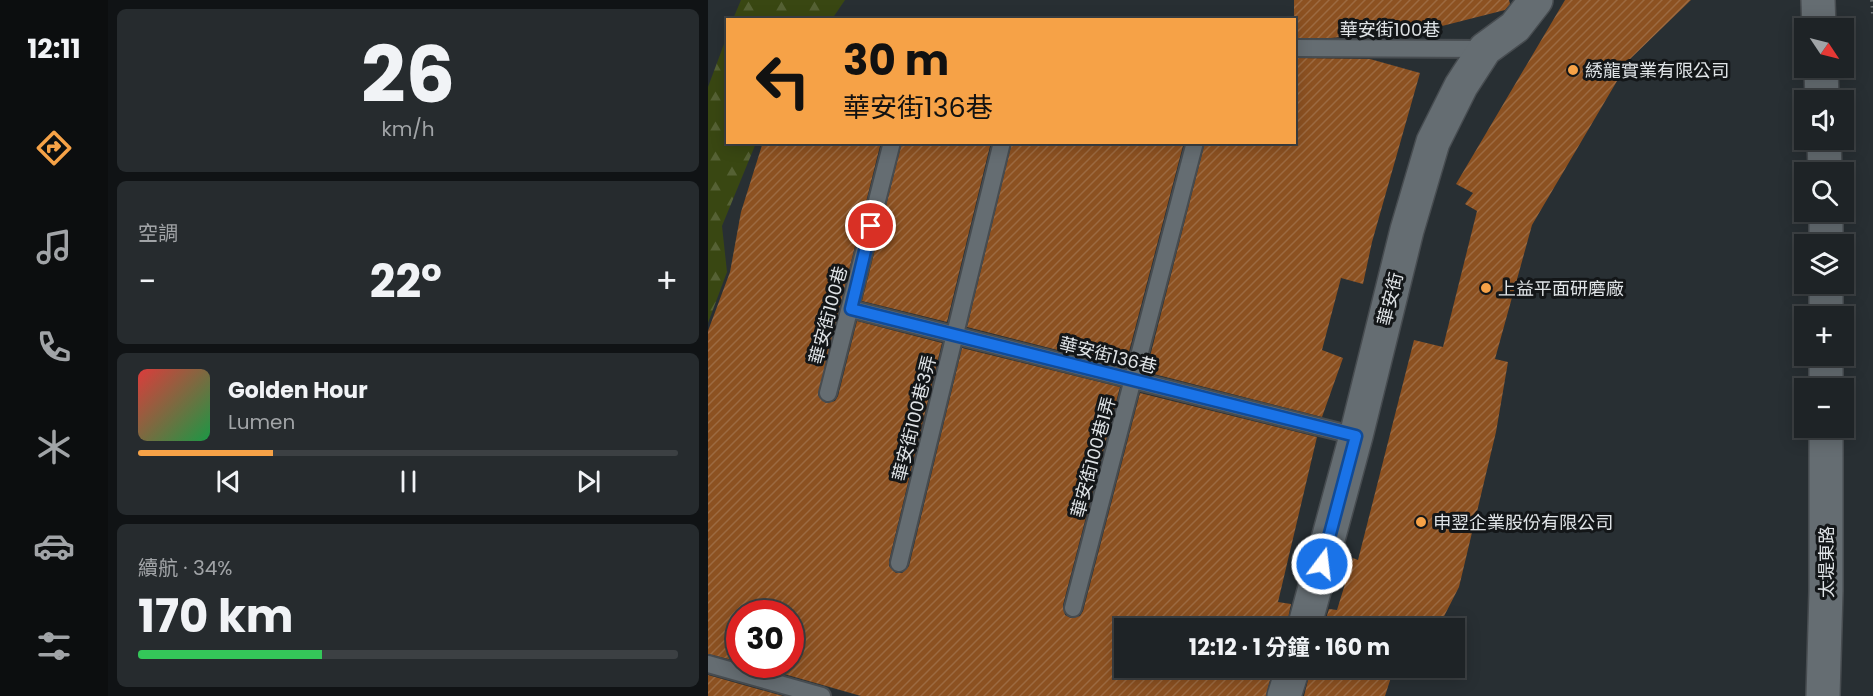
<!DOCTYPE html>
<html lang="zh-TW">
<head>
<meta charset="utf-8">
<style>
	:root { --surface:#1e2326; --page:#262b2e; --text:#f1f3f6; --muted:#a1a4a7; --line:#3c4043; --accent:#f6a247 }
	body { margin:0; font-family:Poppins,"Noto Sans TC",sans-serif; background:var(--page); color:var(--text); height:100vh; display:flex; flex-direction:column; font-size:22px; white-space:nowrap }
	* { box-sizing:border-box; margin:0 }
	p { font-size:20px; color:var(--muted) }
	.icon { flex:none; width:33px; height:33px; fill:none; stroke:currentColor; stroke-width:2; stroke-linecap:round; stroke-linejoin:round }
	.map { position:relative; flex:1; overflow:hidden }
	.drawer { display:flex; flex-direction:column; gap:9px; padding:9px; background:#101315; width:600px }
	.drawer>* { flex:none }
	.top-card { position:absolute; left:18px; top:18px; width:570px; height:126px; border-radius:0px; box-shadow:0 3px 15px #0003,0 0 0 2px var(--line); background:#f6a247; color:#111; overflow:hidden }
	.needle { width:39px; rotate:125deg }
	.controls { position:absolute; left:1086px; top:18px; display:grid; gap:12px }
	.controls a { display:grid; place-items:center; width:60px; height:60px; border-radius:0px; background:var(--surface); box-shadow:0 3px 15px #0003,0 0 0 2px var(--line); font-size:30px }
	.speed { position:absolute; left:18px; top:600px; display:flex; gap:12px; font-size:30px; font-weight:700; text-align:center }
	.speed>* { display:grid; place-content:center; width:78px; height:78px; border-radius:50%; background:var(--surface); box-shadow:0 3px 15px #0003,0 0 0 2px var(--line); line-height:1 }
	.speed .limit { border:9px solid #d22; background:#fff; color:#111 }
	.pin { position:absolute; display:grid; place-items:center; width:51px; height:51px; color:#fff; margin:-26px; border:3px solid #fff; border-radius:50%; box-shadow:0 2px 6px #0007 }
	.me { position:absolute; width:66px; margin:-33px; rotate:15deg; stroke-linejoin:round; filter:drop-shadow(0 0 4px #0008) }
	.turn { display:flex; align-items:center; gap:21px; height:126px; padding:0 18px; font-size:27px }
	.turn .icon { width:78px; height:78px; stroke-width:2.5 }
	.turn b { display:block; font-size:42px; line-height:51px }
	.big { font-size:45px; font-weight:700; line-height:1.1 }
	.drawer .tile { flex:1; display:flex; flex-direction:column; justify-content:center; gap:9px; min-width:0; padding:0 21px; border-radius:9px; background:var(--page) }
	.drawer .dial { align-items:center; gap:0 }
	.dial b { font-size:78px; line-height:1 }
	.song { display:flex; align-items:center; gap:18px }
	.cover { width:72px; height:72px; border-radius:9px; background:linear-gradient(135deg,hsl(0 70% 55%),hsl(140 70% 35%)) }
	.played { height:6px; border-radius:3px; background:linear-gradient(90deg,var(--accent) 25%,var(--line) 25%) }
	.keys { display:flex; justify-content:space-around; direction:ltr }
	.heat { display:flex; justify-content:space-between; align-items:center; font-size:33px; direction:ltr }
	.charge { height:9px; border-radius:4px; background:linear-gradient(90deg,#34c759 34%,var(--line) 0) }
	.trip { position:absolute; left:406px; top:618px; width:351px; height:60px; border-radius:0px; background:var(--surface); box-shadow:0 3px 15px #0003,0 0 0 2px var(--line); font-weight:700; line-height:60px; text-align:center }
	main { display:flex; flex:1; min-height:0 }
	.dock { display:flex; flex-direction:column; width:108px; justify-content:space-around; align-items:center; background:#0c0e0f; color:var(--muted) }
	.dock .icon { width:42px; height:42px }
	.dock .selected { color:var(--accent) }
	.dock b { font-size:27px; color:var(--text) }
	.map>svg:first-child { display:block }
	.forest { fill:url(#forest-firs) }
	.building { fill:url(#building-hatch) }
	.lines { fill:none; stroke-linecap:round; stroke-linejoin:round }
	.lane-casing { stroke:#474c50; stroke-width:20 }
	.street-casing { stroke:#474c50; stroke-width:36 }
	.path { stroke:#707679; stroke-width:4; stroke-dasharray:1.5 4.5; stroke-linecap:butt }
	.lane { stroke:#656d72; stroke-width:16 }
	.street { stroke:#656d72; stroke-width:33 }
	.route-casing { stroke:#114b97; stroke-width:15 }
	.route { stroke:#1a73e8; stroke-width:10 }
	.poi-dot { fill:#f6a247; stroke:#131618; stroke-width:2 }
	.labels { text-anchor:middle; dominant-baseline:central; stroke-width:6; stroke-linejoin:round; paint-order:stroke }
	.street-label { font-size:18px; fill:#dfe3e6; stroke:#131618 }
	.poi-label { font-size:18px; fill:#dfe3e6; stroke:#131618; text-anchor:start }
</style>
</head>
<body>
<main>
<nav class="dock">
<b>12:11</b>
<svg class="icon selected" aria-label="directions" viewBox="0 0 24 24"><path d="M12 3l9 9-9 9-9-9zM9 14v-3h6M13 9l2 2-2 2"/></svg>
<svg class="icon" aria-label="music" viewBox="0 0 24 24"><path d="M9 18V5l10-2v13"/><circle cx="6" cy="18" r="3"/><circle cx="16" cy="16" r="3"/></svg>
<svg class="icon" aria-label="phone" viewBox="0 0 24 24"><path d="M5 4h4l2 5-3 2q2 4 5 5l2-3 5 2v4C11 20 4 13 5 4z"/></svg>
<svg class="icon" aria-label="climate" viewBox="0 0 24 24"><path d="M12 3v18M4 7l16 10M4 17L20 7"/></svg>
<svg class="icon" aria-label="car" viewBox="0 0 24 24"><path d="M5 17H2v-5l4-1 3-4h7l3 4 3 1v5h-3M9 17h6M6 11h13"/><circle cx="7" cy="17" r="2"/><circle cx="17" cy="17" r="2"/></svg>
<svg class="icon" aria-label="filters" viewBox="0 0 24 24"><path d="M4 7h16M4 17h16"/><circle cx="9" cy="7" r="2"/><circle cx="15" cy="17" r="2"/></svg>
</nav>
<section class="drawer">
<div class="tile dial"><b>26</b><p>km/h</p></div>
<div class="tile"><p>空調</p>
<div class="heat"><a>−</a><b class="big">22°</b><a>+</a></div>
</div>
<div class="tile">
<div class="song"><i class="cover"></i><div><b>Golden Hour</b><p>Lumen</p></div></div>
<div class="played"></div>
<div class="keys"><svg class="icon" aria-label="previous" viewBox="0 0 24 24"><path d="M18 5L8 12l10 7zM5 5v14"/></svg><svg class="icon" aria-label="pause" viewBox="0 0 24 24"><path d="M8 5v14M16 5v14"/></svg><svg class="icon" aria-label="next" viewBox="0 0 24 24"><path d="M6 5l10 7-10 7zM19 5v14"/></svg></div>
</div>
<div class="tile"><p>續航 · 34%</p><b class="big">170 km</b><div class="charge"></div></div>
</section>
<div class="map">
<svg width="1165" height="696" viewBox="0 0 1165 696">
	<defs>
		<pattern id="forest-firs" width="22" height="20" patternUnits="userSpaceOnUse" patternTransform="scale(1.5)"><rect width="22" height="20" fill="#394712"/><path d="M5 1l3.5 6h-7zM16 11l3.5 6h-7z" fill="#556134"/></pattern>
		<pattern id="building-hatch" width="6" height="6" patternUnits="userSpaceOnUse" patternTransform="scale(1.5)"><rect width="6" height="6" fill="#8c5121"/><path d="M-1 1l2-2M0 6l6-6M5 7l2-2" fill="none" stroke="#9c6a41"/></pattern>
	</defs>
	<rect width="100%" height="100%" fill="#282f33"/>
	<!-- forest -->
	<path class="forest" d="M 33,0 L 137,0 L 124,19 L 25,19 Z
		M 19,36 L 20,142 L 48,143 L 14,226 L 19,272 L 0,323 L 0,87 Z"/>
	<!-- building -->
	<path class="building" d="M 586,0 L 801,0 L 802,4 L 797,10 L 734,26 L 623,38 L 586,38 Z
		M 857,0 L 983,0 L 922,59 L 824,225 L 787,359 L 800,362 L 788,432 L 751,587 L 730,628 L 615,628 L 621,609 L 629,610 L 645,558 L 650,560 L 706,340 L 735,347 L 769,211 L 757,204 L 765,193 L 748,184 Z
		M 586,58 L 662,59 L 712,73 L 664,242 L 655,284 L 633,278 L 614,350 L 635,358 L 614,417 L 438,372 L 497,142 L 586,142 Z
		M 55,142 L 173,142 L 110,395 L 118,403 L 127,401 L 130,396 L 149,321 L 234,343 L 181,561 L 181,566 L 188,573 L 194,573 L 201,566 L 254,348 L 412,387 L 355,605 L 357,615 L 363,618 L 372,616 L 375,611 L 432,393 L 609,437 L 570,602 L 583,604 L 578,628 L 417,628 L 417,668 L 565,668 L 558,696 L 153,696 L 41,664 L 82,664 L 82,614 L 32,614 L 32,662 L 0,654 L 0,331 L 22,272 L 33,212 Z
		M 194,142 L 283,142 L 239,322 L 154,301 Z
		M 304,142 L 476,142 L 417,367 L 259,327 Z
		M 603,668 L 686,668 L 677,696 L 596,696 Z
		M 0,675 L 75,696 L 0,696 Z"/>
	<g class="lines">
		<defs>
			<path id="lane" d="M 586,48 L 777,49
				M 143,309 L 648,436
				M 120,393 L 184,142
				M 191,563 L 294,142
				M 365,608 L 487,142
				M 0,664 L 114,696"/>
			<path id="street" d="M 1110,0 L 1111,28
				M 1113,68 L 1114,100
				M 1116,140 L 1117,172
				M 1118,212 L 1118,244
				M 1118,284 L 1118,316
				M 1118,356 L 1118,388
				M 596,628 L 648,436 L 699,230 L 725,142 L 753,86 L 777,49 L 807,27 L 828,0
				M 576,696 L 585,668
				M 1115,696 L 1118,591 L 1118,428"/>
		</defs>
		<!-- lane casing -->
		<use href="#lane" class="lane-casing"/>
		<!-- street casing -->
		<use href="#street" class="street-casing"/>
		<!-- path -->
		<path class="path" d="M 1164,0 L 1165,14"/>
		<!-- lane -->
		<use href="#lane" class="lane"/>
		<!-- street -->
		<use href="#street" class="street"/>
	</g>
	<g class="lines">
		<defs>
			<path id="route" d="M 163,226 L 143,309 L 648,436 L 614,564"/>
		</defs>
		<!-- route casing -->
		<use href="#route" class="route-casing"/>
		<!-- route -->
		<use href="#route" class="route"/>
	</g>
	<!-- markers -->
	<g class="poi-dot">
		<circle cx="865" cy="70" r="6"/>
		<circle cx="778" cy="288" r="6"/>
		<circle cx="713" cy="522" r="6"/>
	</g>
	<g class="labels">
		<!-- street labels -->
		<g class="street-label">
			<text x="682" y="29">華安街100巷</text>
			<text transform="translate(682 299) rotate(-76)">華安街</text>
			<text transform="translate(120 315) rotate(-75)">華安街100巷</text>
			<text transform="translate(400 355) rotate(14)">華安街136巷</text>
			<text transform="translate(206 418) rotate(-76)">華安街100巷3弄</text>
			<text transform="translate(385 457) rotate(-75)">華安街100巷1弄</text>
			<text transform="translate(1118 562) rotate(-90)">太堤東路</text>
		</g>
		<!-- poi labels -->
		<g class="poi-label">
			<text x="877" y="70">綉龍實業有限公司</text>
			<text x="790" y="288">上益平面研磨廠</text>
			<text x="725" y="522">申翌企業股份有限公司</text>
		</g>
	</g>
</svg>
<div class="controls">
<a><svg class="needle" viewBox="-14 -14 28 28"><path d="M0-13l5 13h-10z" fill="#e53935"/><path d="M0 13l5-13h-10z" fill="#a1a4a7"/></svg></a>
<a><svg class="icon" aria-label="sound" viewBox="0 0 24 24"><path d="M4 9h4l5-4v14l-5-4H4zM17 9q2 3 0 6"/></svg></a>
<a><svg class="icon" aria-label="search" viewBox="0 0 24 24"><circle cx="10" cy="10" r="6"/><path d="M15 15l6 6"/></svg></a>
<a><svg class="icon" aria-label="layers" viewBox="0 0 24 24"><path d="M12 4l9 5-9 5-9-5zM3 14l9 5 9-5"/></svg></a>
<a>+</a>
<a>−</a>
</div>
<div class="speed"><div class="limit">30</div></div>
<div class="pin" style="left:163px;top:226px;background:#d93025"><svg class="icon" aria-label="arrive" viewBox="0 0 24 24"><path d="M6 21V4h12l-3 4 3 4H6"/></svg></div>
<svg class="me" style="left:614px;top:564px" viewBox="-20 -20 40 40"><circle r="17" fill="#1a73e8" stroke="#fff" stroke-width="3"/><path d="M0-11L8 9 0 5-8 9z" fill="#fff"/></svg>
<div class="trip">12:12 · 1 分鐘 · 160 m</div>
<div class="top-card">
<div class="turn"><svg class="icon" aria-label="left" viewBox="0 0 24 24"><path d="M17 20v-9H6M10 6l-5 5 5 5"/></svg><div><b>30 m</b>華安街136巷</div></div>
</div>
</div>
</main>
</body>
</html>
